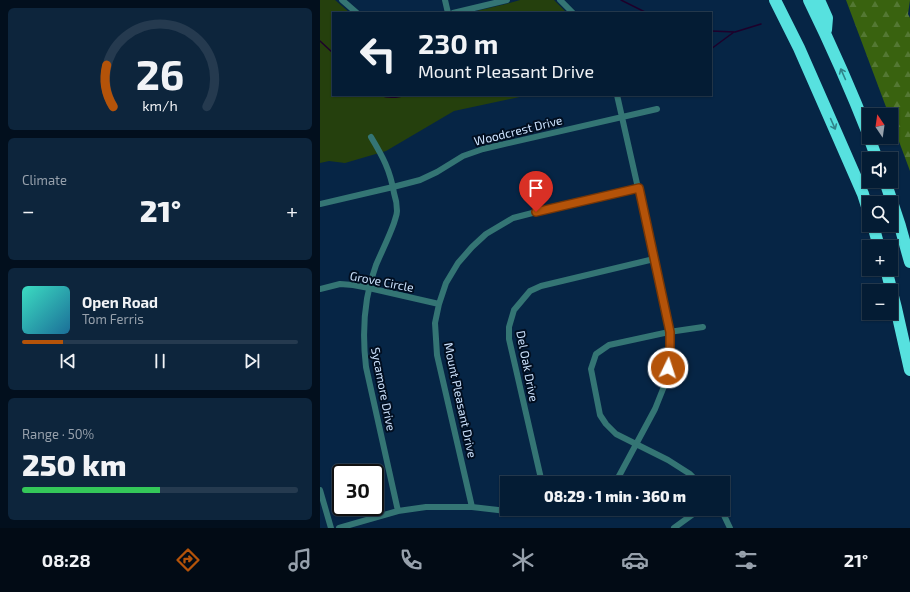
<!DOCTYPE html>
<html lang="en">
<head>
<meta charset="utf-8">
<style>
	:root { --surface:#041c34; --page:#0d253c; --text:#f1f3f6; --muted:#97a1ac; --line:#253a4f; --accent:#b45309 }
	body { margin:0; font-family:"Exo 2",sans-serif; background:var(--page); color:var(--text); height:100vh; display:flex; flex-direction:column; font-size:15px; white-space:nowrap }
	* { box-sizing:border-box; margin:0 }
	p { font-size:13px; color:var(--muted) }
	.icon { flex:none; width:22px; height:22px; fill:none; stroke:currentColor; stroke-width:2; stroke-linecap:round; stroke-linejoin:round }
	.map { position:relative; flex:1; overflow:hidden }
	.sheet { display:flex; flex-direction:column; gap:8px; padding:8px; background:#020f1d; width:320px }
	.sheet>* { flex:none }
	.guide { position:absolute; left:12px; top:12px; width:380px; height:84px; border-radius:0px; box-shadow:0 1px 3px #0004,0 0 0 1px var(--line); background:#041c34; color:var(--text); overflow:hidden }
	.needle { width:26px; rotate:347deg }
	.buttons { position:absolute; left:542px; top:108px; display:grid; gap:8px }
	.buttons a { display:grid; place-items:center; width:36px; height:36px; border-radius:0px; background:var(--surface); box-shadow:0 1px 3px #0004,0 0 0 1px var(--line); font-size:20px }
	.speed { position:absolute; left:12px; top:464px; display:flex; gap:8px; font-size:20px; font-weight:700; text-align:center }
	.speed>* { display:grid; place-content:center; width:52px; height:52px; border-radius:50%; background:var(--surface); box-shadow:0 1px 3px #0004,0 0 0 1px var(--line); line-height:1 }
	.speed .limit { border:2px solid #111; border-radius:6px; background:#fff; color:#111 }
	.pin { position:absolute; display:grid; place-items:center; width:34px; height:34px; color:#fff; margin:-41px -17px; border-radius:50% 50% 50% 0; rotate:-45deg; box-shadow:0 0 4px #0007 }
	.pin .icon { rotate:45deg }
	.me { position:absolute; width:44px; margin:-22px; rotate:4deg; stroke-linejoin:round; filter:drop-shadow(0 0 3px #0008) }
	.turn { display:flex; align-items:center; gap:14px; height:84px; padding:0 20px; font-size:18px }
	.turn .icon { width:52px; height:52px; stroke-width:2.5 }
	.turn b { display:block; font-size:28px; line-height:34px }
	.big { font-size:30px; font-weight:800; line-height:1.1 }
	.sheet .card { flex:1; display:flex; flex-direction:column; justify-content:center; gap:6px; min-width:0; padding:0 14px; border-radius:6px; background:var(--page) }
	.sheet .dial { align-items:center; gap:0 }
	.dial svg { height:104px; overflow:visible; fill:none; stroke:var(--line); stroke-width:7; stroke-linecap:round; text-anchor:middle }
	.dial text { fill:var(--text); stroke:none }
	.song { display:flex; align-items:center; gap:12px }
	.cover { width:48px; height:48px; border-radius:6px; background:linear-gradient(135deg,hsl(170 70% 55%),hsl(200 70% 35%)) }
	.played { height:4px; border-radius:2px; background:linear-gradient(90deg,var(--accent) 15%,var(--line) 15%) }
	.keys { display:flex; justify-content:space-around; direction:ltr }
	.heat { display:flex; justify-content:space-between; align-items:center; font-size:22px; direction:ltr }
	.charge { height:6px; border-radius:3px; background:linear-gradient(90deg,#34c759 50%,var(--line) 0) }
	.trip { position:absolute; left:180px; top:476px; width:230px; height:40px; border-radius:0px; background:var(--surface); box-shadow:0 1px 3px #0004,0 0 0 1px var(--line); font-weight:800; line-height:40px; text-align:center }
	.tabs { display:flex; height:64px; justify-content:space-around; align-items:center; background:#020b15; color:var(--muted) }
	.tabs .icon { width:28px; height:28px }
	.tabs .on { color:var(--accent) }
	.tabs b { font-size:18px; color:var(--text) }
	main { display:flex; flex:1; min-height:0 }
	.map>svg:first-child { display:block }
	.forest { fill:url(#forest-firs) }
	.park { fill:#25400d }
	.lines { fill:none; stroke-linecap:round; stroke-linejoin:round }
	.stream { stroke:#1e002b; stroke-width:1.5 }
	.minor { stroke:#347574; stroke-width:6 }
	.motorway { stroke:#57e1df; stroke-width:12 }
	.oneway { stroke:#308289 }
	.route-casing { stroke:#753606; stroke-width:10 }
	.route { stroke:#b45309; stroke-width:7 }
	.labels { text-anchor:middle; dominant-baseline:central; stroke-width:4; stroke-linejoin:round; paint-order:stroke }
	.street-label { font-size:12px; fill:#cde3fe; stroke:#010e20 }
</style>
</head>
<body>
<main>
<section class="sheet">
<div class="card dial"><svg viewBox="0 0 100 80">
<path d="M14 69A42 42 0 1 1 86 69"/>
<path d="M14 69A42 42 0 0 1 9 37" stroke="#b45309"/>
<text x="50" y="56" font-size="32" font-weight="700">26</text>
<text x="50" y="72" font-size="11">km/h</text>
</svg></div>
<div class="card"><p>Climate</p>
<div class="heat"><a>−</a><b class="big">21°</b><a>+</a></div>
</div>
<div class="card">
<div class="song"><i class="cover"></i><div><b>Open Road</b><p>Tom Ferris</p></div></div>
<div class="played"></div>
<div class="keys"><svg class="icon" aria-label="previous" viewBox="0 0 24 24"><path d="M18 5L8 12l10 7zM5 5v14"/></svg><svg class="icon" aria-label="pause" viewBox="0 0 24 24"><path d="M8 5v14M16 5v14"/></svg><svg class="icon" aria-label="next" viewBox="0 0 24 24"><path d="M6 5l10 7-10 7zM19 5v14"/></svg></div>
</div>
<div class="card"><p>Range · 50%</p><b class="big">250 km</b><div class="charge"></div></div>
</section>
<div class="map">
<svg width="590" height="528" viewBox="0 0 590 528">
	<defs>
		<pattern id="forest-firs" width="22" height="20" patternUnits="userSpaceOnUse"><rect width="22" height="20" fill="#39620f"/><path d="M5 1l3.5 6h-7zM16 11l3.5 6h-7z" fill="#547833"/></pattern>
	</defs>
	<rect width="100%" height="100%" fill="#062545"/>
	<!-- forest -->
	<path class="forest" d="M 526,0 L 590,0 L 588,14 L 590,18 L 590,171 L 571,120 L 571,115 L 569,115 Z"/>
	<!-- park -->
	<path class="park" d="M 0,0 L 15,0 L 30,13 L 13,13 L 13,95 L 209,95 L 134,111 L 66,151 L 25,163 L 9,161 L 0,163 Z
		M 200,0 L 234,0 L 247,13 L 148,13 L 186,4 Z"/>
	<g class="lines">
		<!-- stream -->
		<path class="stream" d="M 301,0 L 327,13
			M 391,31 L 415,32 L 441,24
			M 0,41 L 13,53
			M 391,49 L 414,32
			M 60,95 C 69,99 78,97 88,95"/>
		<!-- minor -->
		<path class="minor" d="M 22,0 L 37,13
			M 125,0 L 128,13
			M 240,0 L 253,13
			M 133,13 L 187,0
			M 51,137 C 63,157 70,170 74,193 C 76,199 77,205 77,211 C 77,215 75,219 74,223 C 69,237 62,251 56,265 C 44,297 42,333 46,367 L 78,511
			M 0,204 L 73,187 L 100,180 L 117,172 L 143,156 L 163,149 L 337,109
			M 0,289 L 20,284 L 33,285 L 49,288 L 119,304
			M 222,483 L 189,339 L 189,327 L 194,310 L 210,291 L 221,286 L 334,259
			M 293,483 L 299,476 L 335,409 L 345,384 L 348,368 L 350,353 L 349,332 L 334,259 L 297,95
			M 379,483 L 370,474 L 348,460 L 296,434 L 286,424 L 280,415 L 271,369 L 276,354 L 289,345 L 349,332 L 383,327
			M 0,490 L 11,528
			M 152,507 L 117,355 L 115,323 L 119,304 L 126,283 L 138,263 L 152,247 L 166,234 L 193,218 L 228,209 L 319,188
			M 401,509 L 410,528
			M 19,528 L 78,511 L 106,507 L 152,507 L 178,510 L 204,514 L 245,513 L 257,509
			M 354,528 L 380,509"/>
		<!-- motorway -->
		<path class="motorway" d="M 455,0 L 479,48 L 508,114 L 543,194 L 549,213
			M 489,0 C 511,45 531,90 549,136
			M 499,0 L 507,18 L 506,30
			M 549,137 L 557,159
			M 565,181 L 580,226 L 590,262
			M 553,225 L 559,247
			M 566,269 L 576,308 L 590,370"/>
	</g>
	<!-- one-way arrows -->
	<defs><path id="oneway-shaft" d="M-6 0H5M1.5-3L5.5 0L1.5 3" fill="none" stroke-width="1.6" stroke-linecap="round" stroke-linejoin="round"/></defs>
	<g class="oneway">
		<use href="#oneway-shaft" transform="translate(523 74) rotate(-114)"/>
		<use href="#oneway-shaft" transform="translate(513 124) rotate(66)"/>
	</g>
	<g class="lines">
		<defs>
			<path id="route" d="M 216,212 L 319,188 L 350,332 L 350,353 L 348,368"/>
		</defs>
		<!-- route casing -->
		<use href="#route" class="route-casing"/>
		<!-- route -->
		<use href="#route" class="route"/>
	</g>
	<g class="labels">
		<!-- street labels -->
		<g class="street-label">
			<text transform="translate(198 130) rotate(-14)">Woodcrest Drive</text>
			<text transform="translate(62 281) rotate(11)">Grove Circle</text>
			<text transform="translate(208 366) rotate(79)">Del Oak Drive</text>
			<text transform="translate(64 389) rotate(79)">Sycamore Drive</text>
			<text transform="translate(141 400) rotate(78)">Mount Pleasant Drive</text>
		</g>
	</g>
</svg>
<div class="buttons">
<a><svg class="needle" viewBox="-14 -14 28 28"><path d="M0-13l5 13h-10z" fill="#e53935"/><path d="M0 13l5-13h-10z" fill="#97a1ac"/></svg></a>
<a><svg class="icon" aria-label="sound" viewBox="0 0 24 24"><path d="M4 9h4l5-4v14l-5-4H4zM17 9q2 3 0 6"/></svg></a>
<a><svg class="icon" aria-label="search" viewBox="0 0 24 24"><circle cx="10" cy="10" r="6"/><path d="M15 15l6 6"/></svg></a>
<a>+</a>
<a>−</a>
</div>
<div class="speed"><div class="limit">30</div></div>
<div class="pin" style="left:216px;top:212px;background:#d93025"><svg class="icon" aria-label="arrive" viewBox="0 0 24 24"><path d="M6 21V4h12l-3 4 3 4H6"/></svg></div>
<svg class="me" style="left:348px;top:368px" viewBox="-20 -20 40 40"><circle r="17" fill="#b45309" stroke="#fff" stroke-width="3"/><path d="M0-11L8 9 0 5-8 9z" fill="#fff"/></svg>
<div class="trip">08:29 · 1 min · 360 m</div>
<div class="guide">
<div class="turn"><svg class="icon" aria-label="left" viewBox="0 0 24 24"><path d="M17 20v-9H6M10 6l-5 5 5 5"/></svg><div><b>230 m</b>Mount Pleasant Drive</div></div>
</div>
</div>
</main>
<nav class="tabs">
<b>08:28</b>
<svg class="icon on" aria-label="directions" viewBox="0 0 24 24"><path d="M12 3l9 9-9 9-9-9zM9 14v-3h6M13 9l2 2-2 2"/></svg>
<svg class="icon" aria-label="music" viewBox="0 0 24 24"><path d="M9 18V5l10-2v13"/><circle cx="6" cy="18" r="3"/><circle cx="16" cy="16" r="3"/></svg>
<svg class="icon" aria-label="phone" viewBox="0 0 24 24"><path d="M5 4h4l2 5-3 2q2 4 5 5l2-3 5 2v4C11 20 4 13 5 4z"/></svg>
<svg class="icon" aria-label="climate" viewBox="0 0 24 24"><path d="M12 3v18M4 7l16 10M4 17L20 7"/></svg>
<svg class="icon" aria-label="car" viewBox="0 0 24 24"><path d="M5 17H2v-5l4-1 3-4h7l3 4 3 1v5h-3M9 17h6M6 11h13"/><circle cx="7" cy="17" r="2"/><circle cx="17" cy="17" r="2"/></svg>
<svg class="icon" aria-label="filters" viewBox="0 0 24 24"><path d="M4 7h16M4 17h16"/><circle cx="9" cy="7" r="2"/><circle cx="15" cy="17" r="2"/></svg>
<b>21°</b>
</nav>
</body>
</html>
